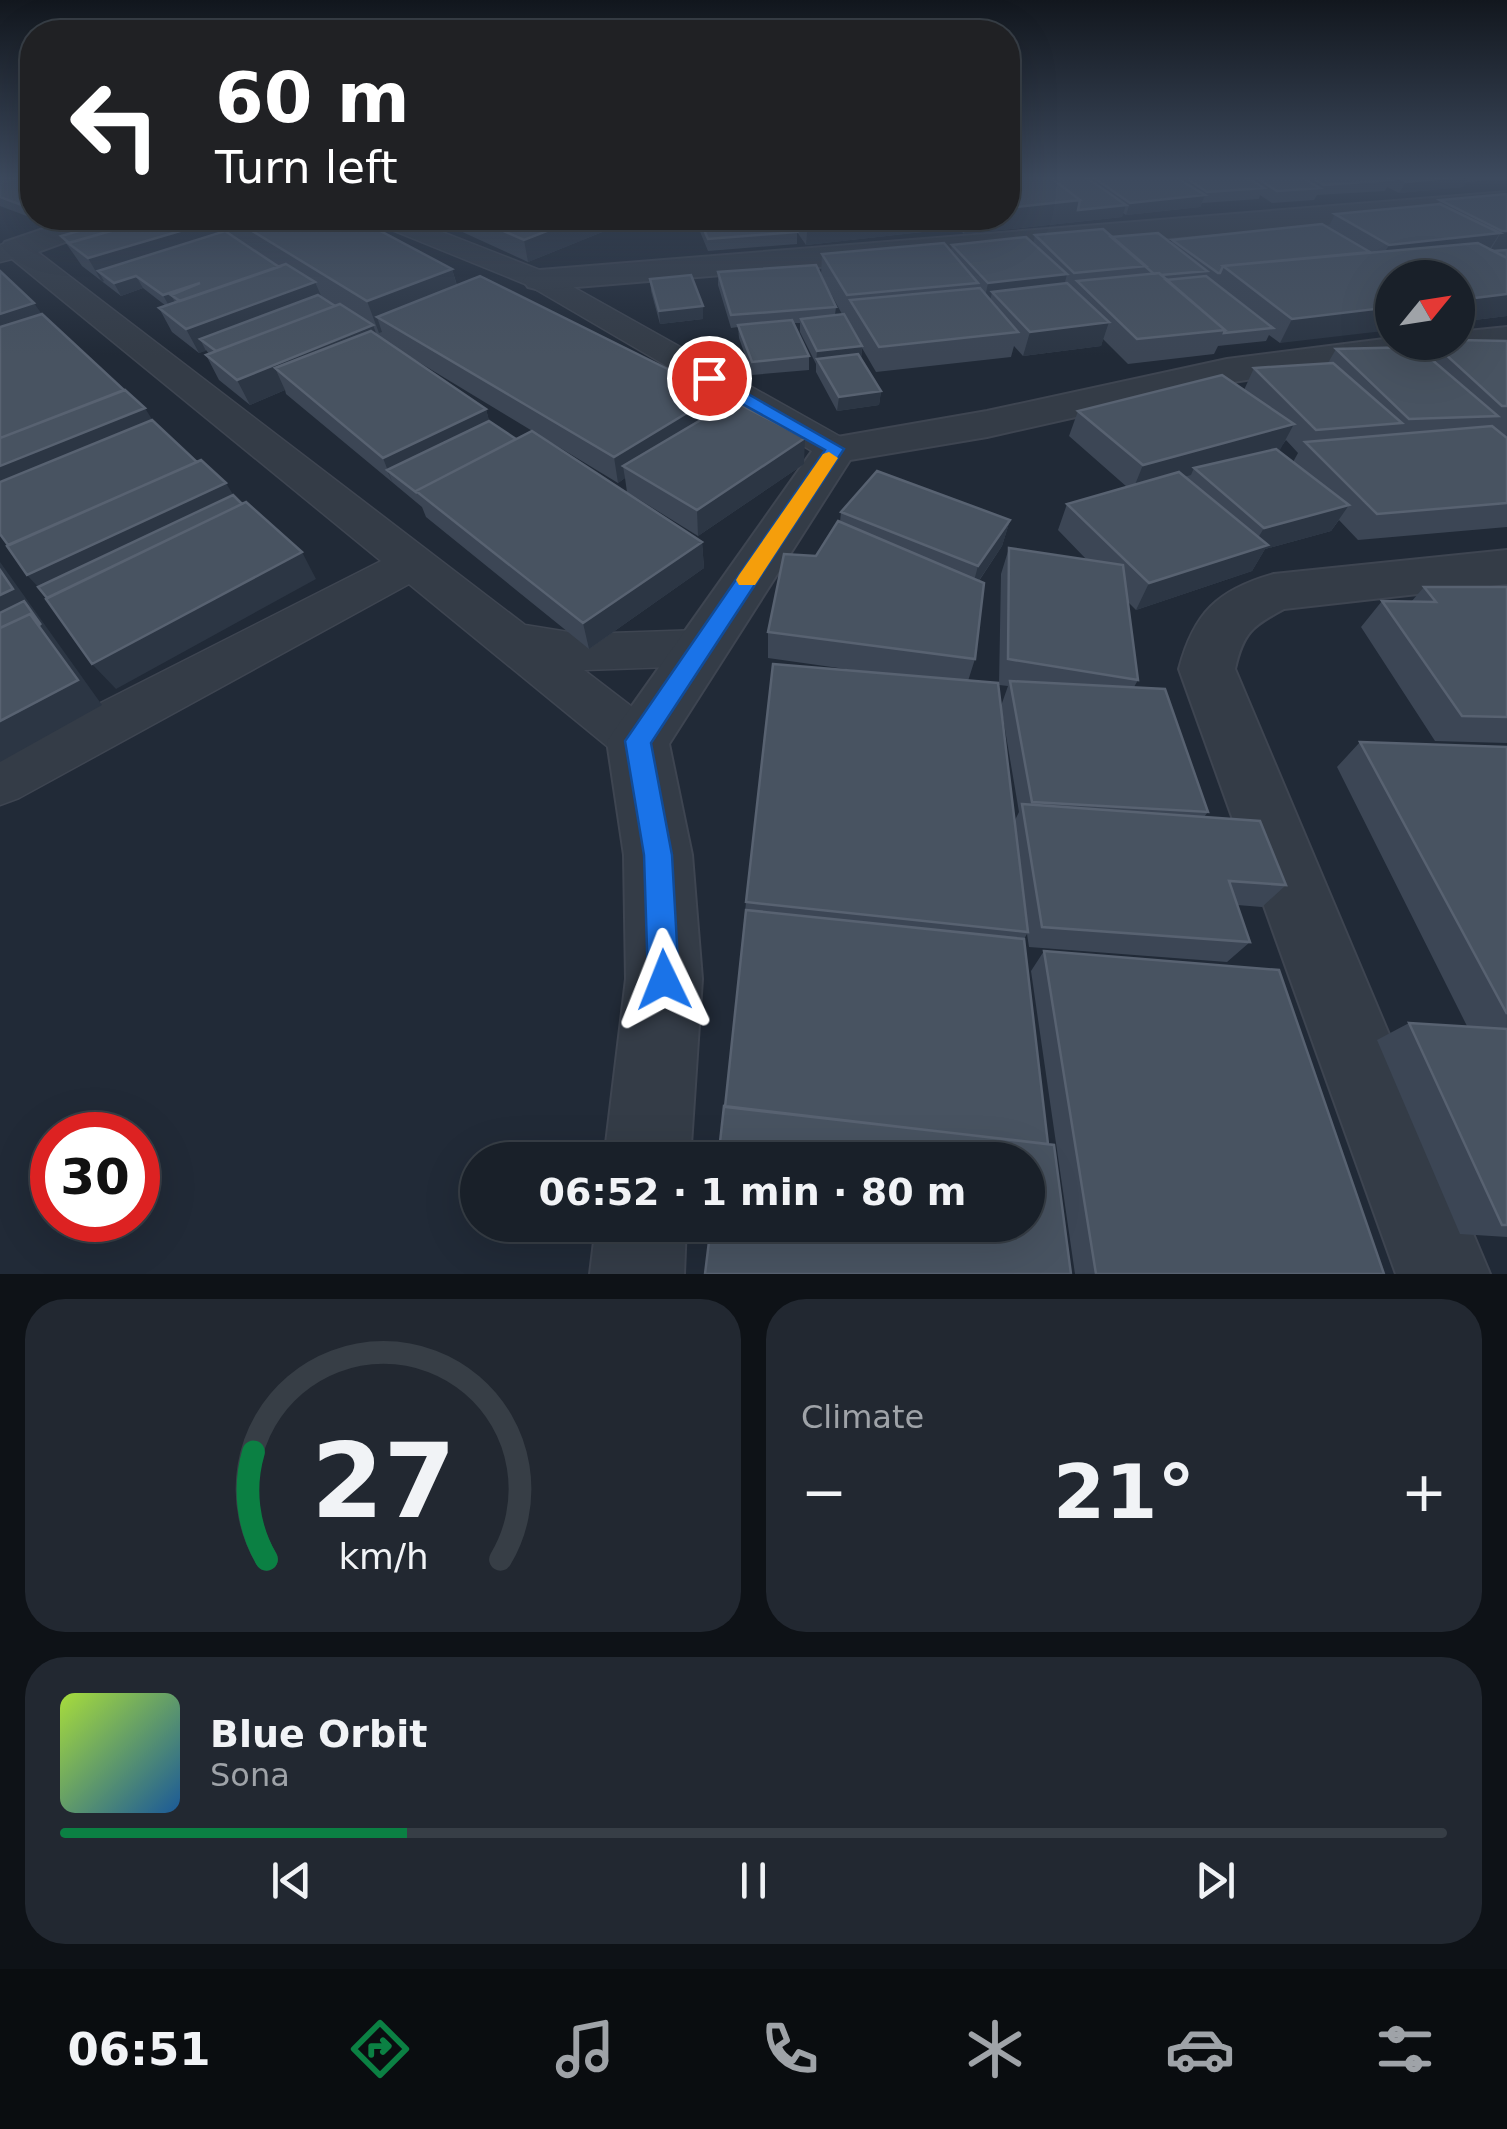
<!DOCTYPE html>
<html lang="en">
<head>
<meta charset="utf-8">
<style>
	:root { --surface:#192029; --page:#222831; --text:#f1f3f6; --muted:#9fa3a8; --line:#373e46; --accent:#0b8043 }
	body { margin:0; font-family:"DejaVu Sans",sans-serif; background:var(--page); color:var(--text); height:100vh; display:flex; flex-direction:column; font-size:38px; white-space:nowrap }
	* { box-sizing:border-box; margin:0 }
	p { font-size:32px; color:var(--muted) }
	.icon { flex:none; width:55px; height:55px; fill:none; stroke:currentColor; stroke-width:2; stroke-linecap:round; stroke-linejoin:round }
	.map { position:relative; height:1274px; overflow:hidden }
	.panel { display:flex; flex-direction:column; gap:25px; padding:25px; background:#0e1217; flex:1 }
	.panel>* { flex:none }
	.banner { position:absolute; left:20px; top:20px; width:1000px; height:210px; border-radius:40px; box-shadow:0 10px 40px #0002,0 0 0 2px var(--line); background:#202124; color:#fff; overflow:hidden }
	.needle { width:65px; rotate:60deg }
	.tools { position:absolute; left:1375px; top:260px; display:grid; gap:20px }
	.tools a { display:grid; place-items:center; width:100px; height:100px; border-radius:50%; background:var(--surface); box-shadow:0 10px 40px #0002,0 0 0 2px var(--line); font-size:50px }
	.speed { position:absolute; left:30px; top:1112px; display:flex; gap:20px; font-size:50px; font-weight:700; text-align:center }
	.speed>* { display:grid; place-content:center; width:130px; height:130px; border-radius:50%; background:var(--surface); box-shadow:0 10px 40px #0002,0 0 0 2px var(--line); line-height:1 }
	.speed .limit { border:15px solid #d22; background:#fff; color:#111 }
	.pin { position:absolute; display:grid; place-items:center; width:85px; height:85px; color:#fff; margin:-42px; border:5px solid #fff; border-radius:50%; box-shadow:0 2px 10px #0007 }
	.me { position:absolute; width:110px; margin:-55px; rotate:358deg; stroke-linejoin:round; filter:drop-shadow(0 0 8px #0008) }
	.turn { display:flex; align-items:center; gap:35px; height:210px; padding:0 30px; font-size:45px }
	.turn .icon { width:130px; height:130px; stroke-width:2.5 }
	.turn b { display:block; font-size:70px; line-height:85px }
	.big { font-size:75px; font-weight:800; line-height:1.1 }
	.panel .card { flex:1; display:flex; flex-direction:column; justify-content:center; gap:15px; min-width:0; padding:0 35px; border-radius:40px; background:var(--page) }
	.panel .dial { align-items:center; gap:0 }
	.dial svg { height:260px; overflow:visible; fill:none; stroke:var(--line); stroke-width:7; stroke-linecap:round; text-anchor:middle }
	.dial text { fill:var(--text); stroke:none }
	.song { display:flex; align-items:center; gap:30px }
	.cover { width:120px; height:120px; border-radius:15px; background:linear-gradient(135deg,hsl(80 70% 55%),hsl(210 70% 35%)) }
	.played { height:10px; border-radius:5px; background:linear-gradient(90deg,var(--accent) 25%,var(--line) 25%) }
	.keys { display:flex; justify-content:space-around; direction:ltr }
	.heat { display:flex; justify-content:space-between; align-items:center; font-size:55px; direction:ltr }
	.panel .tiles { flex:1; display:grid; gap:25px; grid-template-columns:1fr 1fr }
	.card:last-child { grid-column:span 2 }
	.trip { position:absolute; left:460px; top:1142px; width:585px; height:100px; border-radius:50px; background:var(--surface); box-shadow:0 10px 40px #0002,0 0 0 2px var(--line); font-weight:800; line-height:100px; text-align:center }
	.menu { display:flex; height:160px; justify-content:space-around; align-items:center; background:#0a0d10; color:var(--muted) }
	.menu .icon { width:70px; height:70px }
	.menu .selected { color:var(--accent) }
	.menu b { font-size:45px; color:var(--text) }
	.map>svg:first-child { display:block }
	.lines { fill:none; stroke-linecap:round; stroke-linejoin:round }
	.lane-casing { stroke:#3e4551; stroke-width:3 }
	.street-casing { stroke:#3e4551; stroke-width:4 }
	.lane { fill:#343c47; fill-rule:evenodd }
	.street { fill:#343c47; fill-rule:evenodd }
	.wall { fill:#3c4655; fill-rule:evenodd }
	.shaded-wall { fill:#2c3644 }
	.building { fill:#485361; stroke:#586271; stroke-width:2.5 }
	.route { fill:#1a73e8; stroke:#114b97; stroke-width:2.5 }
	.slow { fill:#f59e0b }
</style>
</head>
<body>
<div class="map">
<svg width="1507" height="1274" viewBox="0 0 1507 1274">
	<rect width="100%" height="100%" fill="#212a37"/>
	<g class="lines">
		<defs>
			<path id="lane" d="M 371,218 L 406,218 L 550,274 L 848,441 L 854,449 L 848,457 L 835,460 L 822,457 L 530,286 L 375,223 Z
				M 16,241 L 26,243 L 525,625 L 581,634 L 701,630 L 718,635 L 725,648 L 718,661 L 701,666 L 584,670 L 657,726 L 664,741 L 657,756 L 638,763 L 619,756 L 409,584 L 19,798 L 0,805 L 0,754 L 381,561 L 12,259 L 0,262 L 0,245 Z"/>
			<path id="street" d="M 1507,192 L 1507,210 L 540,290 L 528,287 L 523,280 L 528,273 L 540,270 Z
				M 76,218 L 118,218 L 114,224 L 27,256 L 5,256 L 0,249 L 5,242 Z
				M 1507,327 L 1507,349 L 1336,366 L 1227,383 L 987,437 L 850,460 L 669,744 L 692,855 L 702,979 L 690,1160 L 604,1160 L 626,979 L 624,855 L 607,741 L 820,440 L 987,411 L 1227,359 L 1392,338 L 1392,342 L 1458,342 L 1458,332 Z
				M 1507,550 L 1507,584 L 1284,609 C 1252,626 1243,633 1235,669 L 1490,1274 L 1396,1274 L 1179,669 C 1194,613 1217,590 1274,574 Z
				M 596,1225 L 686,1225 L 684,1274 L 590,1274 Z"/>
		</defs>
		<!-- lane casing -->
		<use href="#lane" class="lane-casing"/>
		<!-- street casing -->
		<use href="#street" class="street-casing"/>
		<!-- lane -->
		<use href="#lane" class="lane"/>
		<!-- street -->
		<use href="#street" class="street"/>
	</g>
	<!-- wall -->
	<path class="wall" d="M 0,177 L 32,177 L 32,218 L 70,218 L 51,225 L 0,206 Z
		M 1008,177 L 1507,177 L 1507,179 L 1466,182 L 1463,187 L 1399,193 L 1387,187 L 1385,191 L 1317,195 L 1314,200 L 1272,203 L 1260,195 L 1259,199 L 1202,203 L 1200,207 L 1126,215 L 1123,213 L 1122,217 L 964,234 L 951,220 L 949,229 L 806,245 L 797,232 L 797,244 L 708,251 L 696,222 L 696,218 L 1008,218 Z
		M 1507,194 L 1507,316 L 1458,322 L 1458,278 L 1280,343 L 1269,335 L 1266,341 L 1218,346 L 1214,354 L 1128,364 L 1103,339 L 1101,346 L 1023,356 L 1014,346 L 1011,357 L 876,372 L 862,348 L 861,359 L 881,391 L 879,405 L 837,411 L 816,372 L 816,364 L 800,332 L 800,323 L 793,323 L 809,356 L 809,370 L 752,375 L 739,338 L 738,327 L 731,328 L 718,285 L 718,272 L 821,276 L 822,254 L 951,251 L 952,245 L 1033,244 L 1035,235 L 1111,237 L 1171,243 L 1172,240 L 1328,228 L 1335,214 L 1437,204 L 1440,200 ZM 825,283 L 842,314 L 835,315 L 836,307 Z
		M 125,218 L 356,218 L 452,269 L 457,285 L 719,409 L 804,464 L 698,536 L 627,492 L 625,478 L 618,483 L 402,352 L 486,409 L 489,421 L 516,439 L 702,542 L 704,568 L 589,649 L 426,517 L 422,507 L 286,394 L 285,390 L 250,405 L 219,380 L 206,355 L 209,354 L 206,350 L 199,353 L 172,332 L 159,308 L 166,306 L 143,288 L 121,296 L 82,266 L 61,236 Z
		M 434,218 L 637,218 L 528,262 L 434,219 Z
		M 650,279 L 703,306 L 703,319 L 660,324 L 651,291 Z
		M 1507,341 L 1507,527 L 1358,540 L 1339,520 L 1331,531 L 1265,549 L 1252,571 L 1136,610 L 1128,602 L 1138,680 L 1134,687 L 1208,812 L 1204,817 L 1286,885 L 1262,907 L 1237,905 L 1250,942 L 1227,962 L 1029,947 L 1027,934 L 1024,939 L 725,1107 L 746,902 L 874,673 L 768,658 L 768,632 L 816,556 L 840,522 L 841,512 L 1010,520 L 1002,546 L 979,581 L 975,659 L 968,681 L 1015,820 L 1019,812 L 1001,706 L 1008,686 L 999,685 L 1001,574 L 1009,548 L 1086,559 L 1058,530 L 1067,504 L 1127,487 L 1069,436 L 1078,411 L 1244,390 L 1254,368 L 1328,363 L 1336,349 L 1421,350 L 1426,342 ZM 1286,440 L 1298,453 L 1293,462 L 1278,451 Z
		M 1424,587 L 1507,587 L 1507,743 L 1435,741 L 1361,627 L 1382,601 L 1411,602 Z
		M 1360,742 L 1507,747 L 1507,1237 L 1460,1234 L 1377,1040 L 1409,1023 L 1467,1026 L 1337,767 Z
		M 1044,951 L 1384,1274 L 1075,1274 L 1031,971 Z"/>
	<!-- shaded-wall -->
	<path class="shaded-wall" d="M 1458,177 L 1469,177 L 1463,187 L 1399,193 L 1406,182 Z
		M 1205,195 L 1200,207 L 1126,215 L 1130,203 Z
		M 1080,200 L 1126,205 L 1122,217 L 964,234 L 967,218 L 1008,218 L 1008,208 Z
		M 47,218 L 70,218 L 51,225 Z
		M 580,218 L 637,218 L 528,262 L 524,240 Z
		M 855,218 L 951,218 L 949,229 L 806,245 L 808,222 Z
		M 218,220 L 228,242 L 98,271 L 104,281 L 102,282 L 88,258 Z
		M 1502,231 L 1507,231 L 1507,252 L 1488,254 Z
		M 1500,233 L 1485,256 L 1376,268 L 1389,245 Z
		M 452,269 L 461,300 L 377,317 L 382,332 L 379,333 L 367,301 Z
		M 1067,274 L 1061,298 L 992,292 L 989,306 L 983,307 L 988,283 Z
		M 136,276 L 143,288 L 121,296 L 114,283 Z
		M 315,282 L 325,305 L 200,339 L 206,351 L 199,353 L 186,329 Z
		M 200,283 L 171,295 L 177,306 L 170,308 L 163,295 Z
		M 1507,294 L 1507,316 L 1458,322 L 1458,300 Z
		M 34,303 L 51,327 L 0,344 L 0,314 Z
		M 703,306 L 703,319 L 660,324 L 659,311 Z
		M 1392,307 L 1392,330 L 1280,343 L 1292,319 Z
		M 1109,322 L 1101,346 L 1023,356 L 1030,332 Z
		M 373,325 L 382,349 L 275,368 L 285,390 L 250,405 L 237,380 Z
		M 862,346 L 861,359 L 817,359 L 816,364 L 817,351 Z
		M 881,391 L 879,405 L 837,411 L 839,397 Z
		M 718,394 L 719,420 L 623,466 L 625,478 L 618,483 L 614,457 Z
		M 145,408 L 161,434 L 0,501 L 0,466 Z
		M 486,409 L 493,435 L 387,470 L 393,484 L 383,458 Z
		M 1294,424 L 1280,450 L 1200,472 L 1194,468 L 1191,475 L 1132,492 L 1143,465 Z
		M 805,438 L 804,464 L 698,536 L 697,510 Z
		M 226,483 L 242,509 L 51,601 L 27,575 Z
		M 1349,505 L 1331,531 L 1265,549 L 1252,571 L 1136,610 L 1149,583 L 1250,551 L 1264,528 Z
		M 1010,520 L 1002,546 L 971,592 L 978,566 Z
		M 702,542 L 704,568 L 589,649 L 583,623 Z
		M 302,552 L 316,579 L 116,689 L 92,664 Z
		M 0,562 L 102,705 L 0,762 Z"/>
	<!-- building -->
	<path class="building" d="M 0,177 L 32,177 L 32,209 L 0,197 L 0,183 L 17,178 L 0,181 Z
		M 1008,177 L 1050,177 L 1080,200 L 1008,208 Z
		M 1050,177 L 1086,177 L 1126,205 L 1078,210 L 1080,200 Z
		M 1093,177 L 1175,177 L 1205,195 L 1130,203 Z
		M 1185,177 L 1246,177 L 1264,188 L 1207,192 Z
		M 1255,177 L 1301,177 L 1320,188 L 1277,191 Z
		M 1311,177 L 1386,177 L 1391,180 L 1324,185 Z
		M 1396,177 L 1458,177 L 1406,182 Z
		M 1507,194 L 1507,231 L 1502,231 L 1440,200 Z
		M 1440,204 L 1500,233 L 1389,245 L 1335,214 Z
		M 125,218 L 156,218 L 69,243 L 61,236 Z
		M 156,218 L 214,218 L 218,220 L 88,258 L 68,243 Z
		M 231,218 L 356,218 L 452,269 L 367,301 Z
		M 474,218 L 580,218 L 524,240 Z
		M 699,218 L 789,218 L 797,232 L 708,239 Z
		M 804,218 L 855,218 L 808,222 Z
		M 1322,224 L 1370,252 L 1223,266 L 1220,273 L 1218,273 L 1172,240 Z
		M 1103,229 L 1146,266 L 1074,273 L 1035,235 Z
		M 225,231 L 279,267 L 180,301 L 171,295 L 200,283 L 163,295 L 136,276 L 114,283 L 98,271 Z
		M 1158,233 L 1207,271 L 1161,275 L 1159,273 L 1154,274 L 1111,237 Z
		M 1026,237 L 1067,274 L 988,283 L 952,245 Z
		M 944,243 L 978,283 L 847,295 L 822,254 Z
		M 1478,243 L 1507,258 L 1507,294 L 1458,300 L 1458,278 L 1392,278 L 1392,307 L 1292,319 L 1223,266 Z
		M 1507,250 L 1507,258 L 1493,251 Z
		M 286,264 L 315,282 L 186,329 L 159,308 Z
		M 816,265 L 836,307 L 731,315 L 718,272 Z
		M 0,271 L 34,303 L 0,314 Z
		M 1159,273 L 1225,330 L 1137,339 L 1077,281 Z
		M 691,275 L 703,306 L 659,311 L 650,279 Z
		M 480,276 L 718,394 L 614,457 L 377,317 Z
		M 1206,276 L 1273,328 L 1224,333 L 1225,330 L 1166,280 Z
		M 1067,283 L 1109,322 L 1030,332 L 992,292 Z
		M 980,288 L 1018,332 L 879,347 L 850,300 Z
		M 318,295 L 335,306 L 216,351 L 200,339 Z
		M 340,304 L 373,325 L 237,380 L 206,355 Z
		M 42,314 L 124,390 L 0,438 L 0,327 Z
		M 844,314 L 862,346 L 817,351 L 801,319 Z
		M 792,320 L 809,356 L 752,362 L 738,325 Z
		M 371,331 L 486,409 L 383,458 L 275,368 Z
		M 1458,340 L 1507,341 L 1507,406 L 1502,406 L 1432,342 L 1458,342 Z
		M 1417,347 L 1498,416 L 1409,419 L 1336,349 Z
		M 858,354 L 881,391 L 839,397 L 817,359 Z
		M 1333,363 L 1402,423 L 1316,430 L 1254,368 Z
		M 1222,375 L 1294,424 L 1143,465 L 1078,411 Z
		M 125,390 L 145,408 L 0,466 L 0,438 Z
		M 733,401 L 805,438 L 697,510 L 623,466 Z
		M 152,420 L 197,462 L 8,545 L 0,534 L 0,482 Z
		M 489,421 L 516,439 L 416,491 L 417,493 L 387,470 Z
		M 1492,426 L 1507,438 L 1507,503 L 1377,514 L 1305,442 Z
		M 532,431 L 702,542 L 583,623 L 416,491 Z
		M 1276,449 L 1349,505 L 1264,528 L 1194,468 Z
		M 201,460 L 226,483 L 27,575 L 7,546 Z
		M 877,471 L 1010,520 L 978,566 L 841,512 Z
		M 1179,472 L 1268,545 L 1149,583 L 1067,504 Z
		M 233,495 L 242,504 L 47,598 L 38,587 Z
		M 246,502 L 302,552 L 92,664 L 46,599 Z
		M 838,521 L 984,583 L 975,659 L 768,632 L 784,554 L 816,556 Z
		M 1009,548 L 1123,565 L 1138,680 L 1008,659 Z
		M 0,570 L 13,589 L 0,595 Z
		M 1424,587 L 1507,587 L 1507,717 L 1462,716 L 1382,601 L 1436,602 Z
		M 24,601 L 41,625 L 30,614 L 0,628 L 0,613 Z
		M 30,614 L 78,680 L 0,721 L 0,628 Z
		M 773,664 L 998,683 L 1028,932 L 746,902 Z
		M 1010,681 L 1165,689 L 1208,812 L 1032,802 Z
		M 1360,742 L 1507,747 L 1507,1014 Z
		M 1022,804 L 1260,821 L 1286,885 L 1229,881 L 1250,942 L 1042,927 Z
		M 746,910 L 1024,939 L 1048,1144 L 725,1107 Z
		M 1044,951 L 1279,970 L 1384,1274 L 1096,1274 Z
		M 1409,1023 L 1507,1029 L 1507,1225 L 1502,1225 Z
		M 724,1106 L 1054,1145 L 1071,1274 L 705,1274 L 711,1225 L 1028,1225 L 1028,1160 L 718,1160 Z"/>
	<!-- sky -->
	<linearGradient id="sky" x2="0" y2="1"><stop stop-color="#12171e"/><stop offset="0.5" stop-color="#3d4a5e"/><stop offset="1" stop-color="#3d4a5e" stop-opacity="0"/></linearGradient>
	<rect width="1507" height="355" fill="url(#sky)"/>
	<!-- route -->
	<path class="route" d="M 703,375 L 715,375 L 844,449 L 651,743 L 672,855 L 679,980 L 675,991 L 664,995 L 653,991 L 648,980 L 644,855 L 625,741 L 825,450 L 703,382 Z"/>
	<!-- slow -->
	<path class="slow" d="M 829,452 L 838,458 L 755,585 L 739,585 L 736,580 L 739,575 L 823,454 Z"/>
</svg>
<div class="tools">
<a><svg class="needle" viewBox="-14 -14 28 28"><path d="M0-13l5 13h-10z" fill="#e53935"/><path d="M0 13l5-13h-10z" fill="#9fa3a8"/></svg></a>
</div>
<div class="speed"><div class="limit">30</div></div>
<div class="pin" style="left:709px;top:378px;background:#d93025"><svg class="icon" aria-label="arrive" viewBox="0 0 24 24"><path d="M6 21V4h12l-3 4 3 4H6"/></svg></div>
<svg class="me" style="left:664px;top:980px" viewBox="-20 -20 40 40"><path d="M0-17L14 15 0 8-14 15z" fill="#1a73e8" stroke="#fff" stroke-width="4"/></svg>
<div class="trip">06:52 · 1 min · 80 m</div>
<div class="banner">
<div class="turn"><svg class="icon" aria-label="left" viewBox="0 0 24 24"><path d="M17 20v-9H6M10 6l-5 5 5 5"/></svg><div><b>60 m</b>Turn left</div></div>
</div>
</div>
<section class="panel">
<div class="tiles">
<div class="card dial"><svg viewBox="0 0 100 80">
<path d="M14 69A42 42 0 1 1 86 69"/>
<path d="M14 69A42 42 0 0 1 10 36" stroke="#0b8043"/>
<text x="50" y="56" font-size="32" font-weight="700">27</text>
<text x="50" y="72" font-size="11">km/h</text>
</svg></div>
<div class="card"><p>Climate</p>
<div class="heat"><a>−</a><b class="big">21°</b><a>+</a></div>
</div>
<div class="card">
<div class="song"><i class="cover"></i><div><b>Blue Orbit</b><p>Sona</p></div></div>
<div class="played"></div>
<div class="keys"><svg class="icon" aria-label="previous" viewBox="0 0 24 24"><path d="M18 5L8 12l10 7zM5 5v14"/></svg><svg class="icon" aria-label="pause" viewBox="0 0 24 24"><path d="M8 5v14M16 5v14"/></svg><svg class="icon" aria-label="next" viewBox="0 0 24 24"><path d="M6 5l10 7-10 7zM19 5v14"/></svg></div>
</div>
</div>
</section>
<nav class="menu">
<b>06:51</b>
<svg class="icon selected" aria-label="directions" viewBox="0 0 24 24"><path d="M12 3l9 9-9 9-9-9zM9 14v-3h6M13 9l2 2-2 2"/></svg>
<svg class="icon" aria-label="music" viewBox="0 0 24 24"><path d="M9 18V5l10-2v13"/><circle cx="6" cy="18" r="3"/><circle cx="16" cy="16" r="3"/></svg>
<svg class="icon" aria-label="phone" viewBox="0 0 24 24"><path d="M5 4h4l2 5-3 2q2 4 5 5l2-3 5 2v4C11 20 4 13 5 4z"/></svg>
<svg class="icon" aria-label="climate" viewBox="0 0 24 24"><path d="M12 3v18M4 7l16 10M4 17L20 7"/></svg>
<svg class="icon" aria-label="car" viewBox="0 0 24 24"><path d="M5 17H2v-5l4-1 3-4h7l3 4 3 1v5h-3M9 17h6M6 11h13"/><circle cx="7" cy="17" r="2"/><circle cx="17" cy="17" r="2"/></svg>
<svg class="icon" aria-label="filters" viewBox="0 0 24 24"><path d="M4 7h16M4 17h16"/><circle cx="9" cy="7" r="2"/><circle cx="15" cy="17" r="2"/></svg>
</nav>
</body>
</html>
